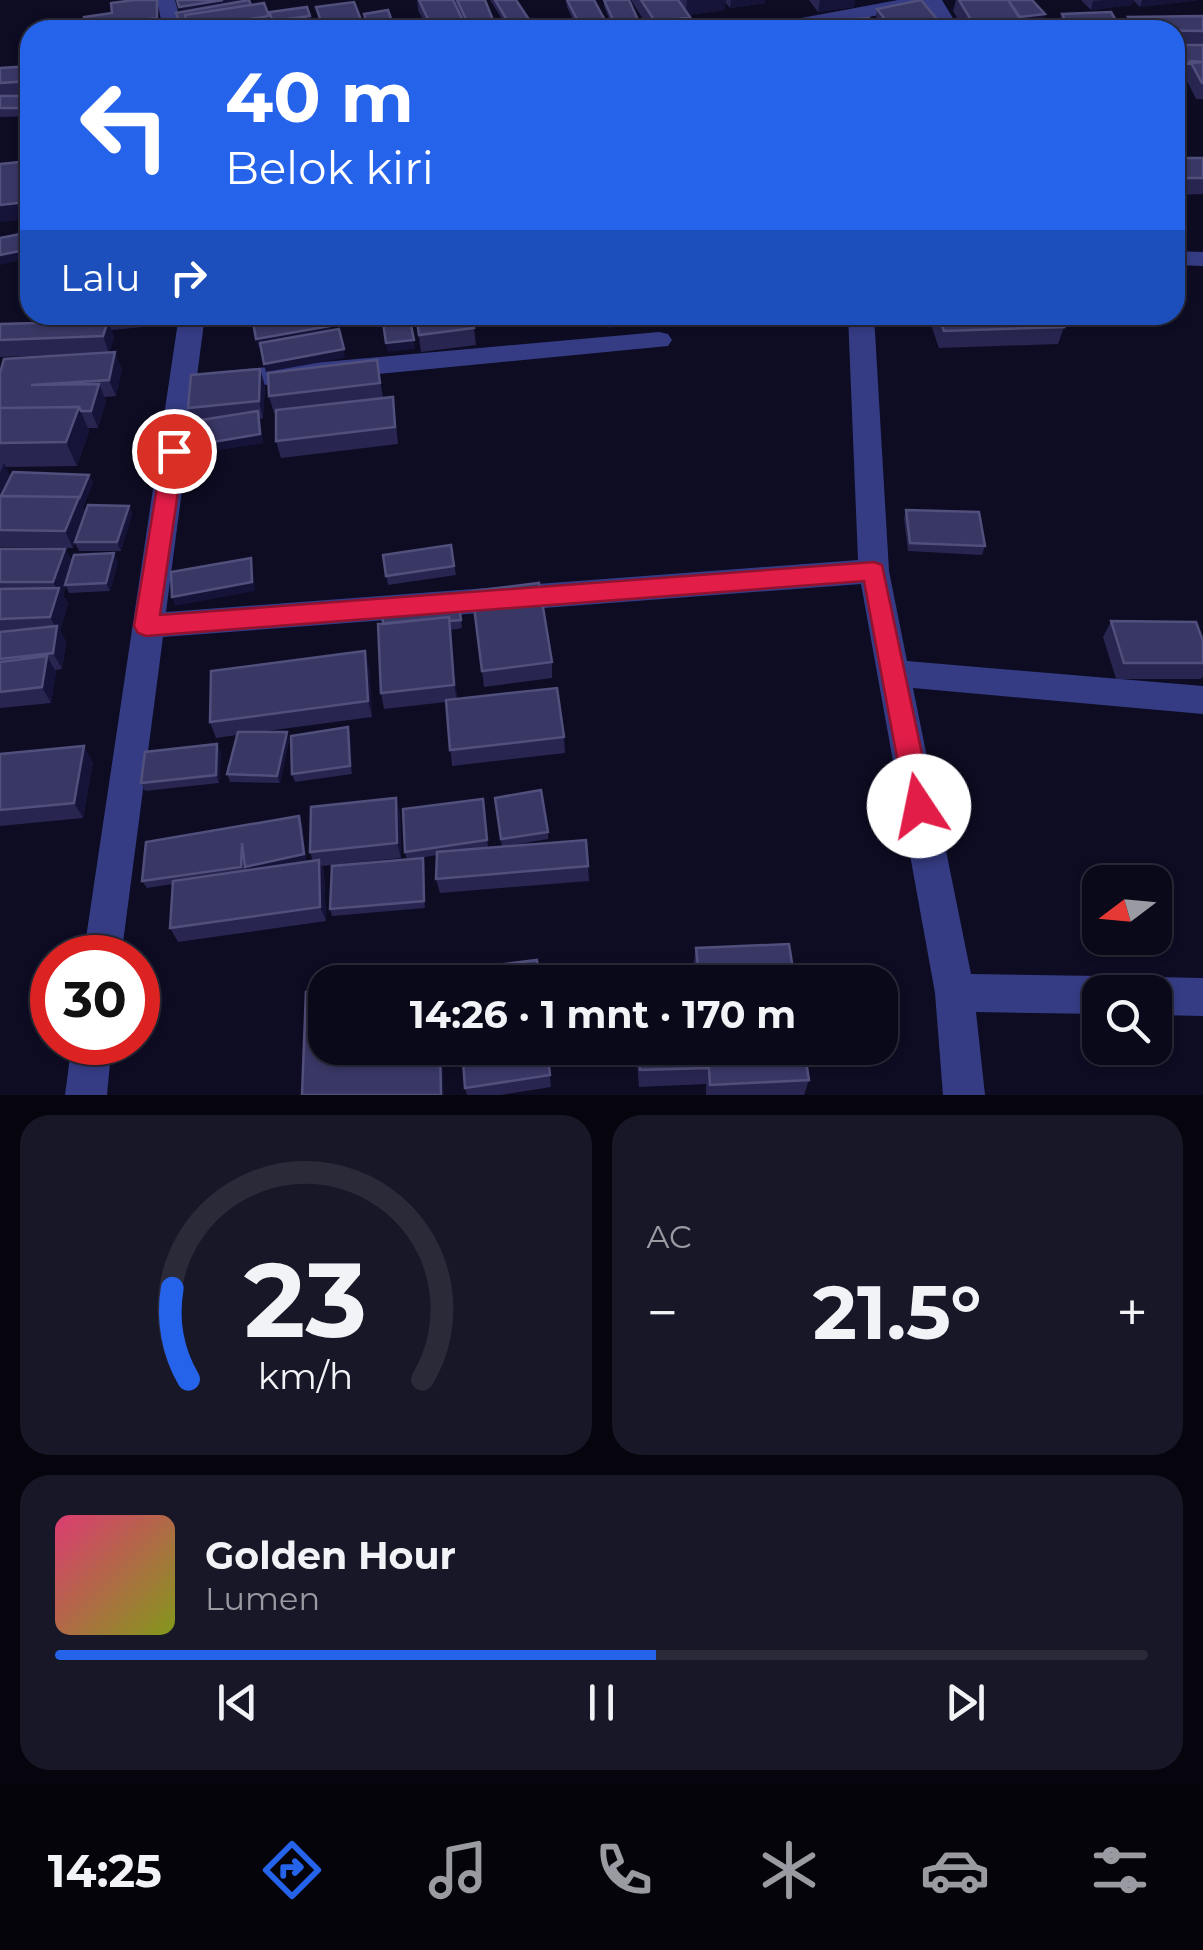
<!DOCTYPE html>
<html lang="id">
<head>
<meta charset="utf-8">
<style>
	:root { --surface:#0a091a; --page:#181727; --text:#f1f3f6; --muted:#999aa2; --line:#2a2a39; --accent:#2563eb }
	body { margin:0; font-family:Montserrat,sans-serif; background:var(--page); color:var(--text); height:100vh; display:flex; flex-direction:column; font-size:38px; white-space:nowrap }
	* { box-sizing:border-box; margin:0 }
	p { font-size:32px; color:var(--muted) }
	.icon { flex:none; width:55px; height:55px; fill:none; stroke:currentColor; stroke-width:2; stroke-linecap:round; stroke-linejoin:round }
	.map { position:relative; height:1095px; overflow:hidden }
	.side { display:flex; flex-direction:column; gap:20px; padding:20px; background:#06050e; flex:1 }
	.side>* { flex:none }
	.guide { position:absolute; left:20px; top:20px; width:1165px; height:305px; border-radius:30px; box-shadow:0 2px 8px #0004,0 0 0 2px var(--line); background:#2563eb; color:#fff; overflow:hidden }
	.needle { width:65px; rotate:254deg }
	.buttons { position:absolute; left:1082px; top:865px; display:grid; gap:20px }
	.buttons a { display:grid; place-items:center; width:90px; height:90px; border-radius:20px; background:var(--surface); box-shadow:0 2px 8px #0004,0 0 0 2px var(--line); font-size:50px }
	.speed { position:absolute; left:30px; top:935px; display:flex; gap:20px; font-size:50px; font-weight:700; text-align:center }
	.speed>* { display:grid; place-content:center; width:130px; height:130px; border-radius:50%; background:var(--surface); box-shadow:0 2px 8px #0004,0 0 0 2px var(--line); line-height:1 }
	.speed .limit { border:15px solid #d22; background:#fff; color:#111 }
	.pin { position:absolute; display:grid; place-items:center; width:85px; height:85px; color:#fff; margin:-42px; border:5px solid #fff; border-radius:50%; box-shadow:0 2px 10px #0007 }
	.me { position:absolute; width:110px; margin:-55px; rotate:349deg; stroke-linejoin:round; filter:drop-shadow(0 0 8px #0008) }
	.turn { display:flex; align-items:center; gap:35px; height:210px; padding:0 40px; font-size:45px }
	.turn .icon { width:130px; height:130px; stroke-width:2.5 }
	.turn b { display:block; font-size:70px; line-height:85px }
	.then { display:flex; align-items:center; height:95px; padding:0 40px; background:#0003; gap:20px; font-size:38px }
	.big { font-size:75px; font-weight:700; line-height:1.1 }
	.side .widget { flex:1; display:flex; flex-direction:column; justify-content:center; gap:15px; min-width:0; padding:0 35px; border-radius:30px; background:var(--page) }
	.side .dial { align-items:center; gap:0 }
	.dial svg { height:260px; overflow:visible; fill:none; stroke:var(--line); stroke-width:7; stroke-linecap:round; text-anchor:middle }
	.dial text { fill:var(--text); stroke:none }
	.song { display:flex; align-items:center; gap:30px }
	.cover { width:120px; height:120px; border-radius:15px; background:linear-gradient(135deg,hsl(340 70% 55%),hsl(70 70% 35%)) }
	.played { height:10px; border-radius:5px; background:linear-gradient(90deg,var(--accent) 55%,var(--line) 55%) }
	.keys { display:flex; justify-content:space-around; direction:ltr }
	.heat { display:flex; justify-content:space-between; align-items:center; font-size:55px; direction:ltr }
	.side .tiles { flex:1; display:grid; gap:20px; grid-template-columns:1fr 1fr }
	.widget:last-child { grid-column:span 2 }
	.trip { position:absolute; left:308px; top:965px; width:590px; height:100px; border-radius:30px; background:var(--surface); box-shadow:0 2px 8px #0004,0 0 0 2px var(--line); font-weight:700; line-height:100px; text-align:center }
	.dock { display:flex; height:160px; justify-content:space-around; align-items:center; background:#04040a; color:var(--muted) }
	.dock .icon { width:70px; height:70px }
	.dock .current { color:var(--accent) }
	.dock b { font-size:45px; color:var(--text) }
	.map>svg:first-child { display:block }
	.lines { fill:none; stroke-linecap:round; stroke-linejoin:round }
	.street { fill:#353c84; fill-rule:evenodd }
	.wall { fill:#282551 }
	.shaded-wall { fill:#151337 }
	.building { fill:#393764; stroke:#514f7c; stroke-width:2.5 }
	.route { fill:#e11d48; stroke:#92132f; stroke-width:2.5 }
</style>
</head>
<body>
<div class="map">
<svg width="1203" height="1095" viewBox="0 0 1203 1095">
	<rect width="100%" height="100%" fill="#0d0c23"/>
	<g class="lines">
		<!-- street -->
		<path class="street" d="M 157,0 L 175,0 L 183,30 L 163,30 Z
			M 898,0 L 942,0 L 960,30 L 940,30 L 927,6 L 800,30 L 759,30 L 769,24 Z
			M 1175,251 L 1203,252 L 1203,266 L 1175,265 Z
			M 179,315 L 205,315 L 166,612 L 858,560 L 848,315 L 874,315 L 889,571 L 907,661 L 1203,686 L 1203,714 L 913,688 L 971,974 L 1100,976 L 1114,981 L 1118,992 L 1100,992 L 1100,1014 L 976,1012 L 985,1095 L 943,1095 L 935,993 L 861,584 L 163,637 L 121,958 L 83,958 Z
			M 659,332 L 668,334 L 672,340 L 668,346 L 224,389 L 215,386 L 211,380 L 215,374 L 224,371 Z
			M 1155,977 L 1203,978 L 1203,1016 L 1155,1015 L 1155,992 L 1137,992 L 1141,982 Z
			M 72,1042 L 112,1042 L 107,1095 L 65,1095 Z"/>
	</g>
	<!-- wall -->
	<path class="wall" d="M 417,0 L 453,0 L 464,24 L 454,0 L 485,0 L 497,30 L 467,30 L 466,28 L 466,30 L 428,30 L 418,10 Z
		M 490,0 L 516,0 L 536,30 L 509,30 Z
		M 566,0 L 607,30 L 578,30 L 567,7 Z
		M 604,0 L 638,20 L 638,23 L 645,30 L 609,30 L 609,27 L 612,26 L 604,6 Z
		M 631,0 L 765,0 L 765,3 L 730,8 L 725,2 L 725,10 L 688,15 L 690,17 L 689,30 L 650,30 Z
		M 809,0 L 855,0 L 854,7 L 818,12 Z
		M 956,0 L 1032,0 L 1043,22 L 1023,25 L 1025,30 L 964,30 L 953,11 Z
		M 1081,0 L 1199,0 L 1140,7 L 1133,0 L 1132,5 L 1091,10 Z
		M 877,9 L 946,30 L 879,30 L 875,25 Z
		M 1062,14 L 1117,22 L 1115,30 L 1035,30 L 1063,28 L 1059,22 Z
		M 1203,16 L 1203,99 L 1196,99 L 1185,77 L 1187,72 L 1175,72 L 1175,30 L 1124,30 L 1128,17 Z
		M 30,66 L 30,116 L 0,117 L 0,68 Z
		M 1175,158 L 1203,158 L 1203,194 L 1175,195 Z
		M 1175,206 L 1182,215 L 1175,232 Z
		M 1175,284 L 1184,301 L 1176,318 L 1109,319 L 1107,315 L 1175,315 Z
		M 47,315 L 145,315 L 143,327 L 111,330 L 114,337 L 109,353 L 122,369 L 116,396 L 104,397 L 106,401 L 98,428 L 88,428 L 89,431 L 77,466 L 5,467 L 11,477 L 89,475 L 93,483 L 83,507 L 86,512 L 129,506 L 132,514 L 121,551 L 79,551 L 75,543 L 73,548 L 0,547 L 0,373 L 90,354 L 0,357 L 0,324 L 46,322 Z
		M 416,315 L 474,328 L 476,345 L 421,352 Z
		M 603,315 L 673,315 L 673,316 L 609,328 Z
		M 932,315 L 1058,315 L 1064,327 L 1058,344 L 939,348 L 930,322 Z
		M 377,360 L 383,398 L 395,414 L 398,444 L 281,458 L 276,441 L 276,413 L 274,413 L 269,396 Z
		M 260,369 L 265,386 L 263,418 L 260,419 L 263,443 L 192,454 L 192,421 L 188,408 Z
		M 906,510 L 985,546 L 982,555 L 908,551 L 904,518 Z
		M 451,545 L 456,575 L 388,585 L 383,555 Z
		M 0,549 L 65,549 L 72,562 L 118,562 L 110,591 L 69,593 L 66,586 L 63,595 L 68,604 L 60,630 L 66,642 L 62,669 L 55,670 L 56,672 L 51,703 L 0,708 Z
		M 472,591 L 552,662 L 552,678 L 484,687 Z
		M 458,597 L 462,628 L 451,630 L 457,699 L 564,737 L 565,753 L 452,766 L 446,702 L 384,709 L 381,693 L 383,624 Z
		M 1111,621 L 1203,641 L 1203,677 L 1201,679 L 1116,679 L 1103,637 Z
		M 369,667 L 372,717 L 259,732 L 287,732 L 289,740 L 280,783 L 230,782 L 227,774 L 237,735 L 216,738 L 210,722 Z
		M 350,735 L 352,774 L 295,782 L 292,774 Z
		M 221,752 L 219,783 L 145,791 L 141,783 Z
		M 0,754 L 93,762 L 83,818 L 0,826 Z
		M 396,798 L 400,813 L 401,858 L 322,866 L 324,874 L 326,921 L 178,942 L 170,928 L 173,884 L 147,888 L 142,881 L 302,824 L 306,861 L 313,861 L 310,852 Z
		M 495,798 L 548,832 L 548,839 L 503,847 L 588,866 L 589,881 L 440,893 L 436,879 L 437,855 L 407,860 L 405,852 L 483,799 L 488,848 L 502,847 Z
		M 423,858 L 425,866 L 425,908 L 332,916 L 330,909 Z
		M 696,948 L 795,982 L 694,977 L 693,967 Z
		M 547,1048 L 551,1087 L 500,1095 L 467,1095 L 465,1088 Z
		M 636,1048 L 804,1048 L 809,1080 L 804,1095 L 706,1095 L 706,1084 L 639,1087 Z"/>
	<!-- shaded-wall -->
	<path class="shaded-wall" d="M 157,0 L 160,26 L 156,26 L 157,30 L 85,30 L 85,28 Z
		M 223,0 L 247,0 L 181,15 L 179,7 Z
		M 687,0 L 726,0 L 725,10 L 686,15 Z
		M 731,0 L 765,0 L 765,3 L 730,8 Z
		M 820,0 L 855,0 L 854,7 L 818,12 Z
		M 1106,0 L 1133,0 L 1132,5 L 1091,10 L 1093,1 Z
		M 1142,0 L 1199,0 L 1140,7 Z
		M 1045,14 L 1043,22 L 1018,25 L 1020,17 Z
		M 269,16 L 272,30 L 190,30 L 187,22 Z
		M 310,16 L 312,24 L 274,29 L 272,21 Z
		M 690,17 L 689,30 L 656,30 L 656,23 Z
		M 638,20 L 638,28 L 614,30 L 614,22 Z
		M 187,22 L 189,30 L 181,30 L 180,23 Z
		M 607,24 L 607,30 L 581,30 L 581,27 Z
		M 30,176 L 30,219 L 0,222 L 0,205 Z
		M 30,249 L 30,258 L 0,265 L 0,255 Z
		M 236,315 L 283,315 L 237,321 Z
		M 609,315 L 673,315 L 673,316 L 609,328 Z
		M 108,321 L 114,337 L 109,353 L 103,336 Z
		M 330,326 L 332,335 L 258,348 L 256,339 Z
		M 414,340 L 415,349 L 388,352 L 386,343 Z
		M 344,349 L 345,358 L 266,372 L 264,364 Z
		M 115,352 L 122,369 L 116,396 L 109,380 Z
		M 260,369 L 265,386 L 263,418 L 259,401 Z
		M 99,384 L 106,401 L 98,428 L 91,411 Z
		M 79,407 L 89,431 L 77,466 L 66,442 Z
		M 258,411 L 263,443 L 192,454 L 189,446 Z
		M 4,463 L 12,480 L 0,501 L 0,473 Z
		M 89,475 L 93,483 L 83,507 L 86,514 L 73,548 L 65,531 Z
		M 129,506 L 132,514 L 121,551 L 117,542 Z
		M 65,549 L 73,565 L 63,595 L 68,604 L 60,630 L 66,642 L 62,669 L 53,653 L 57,630 L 50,617 L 58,592 L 53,582 Z
		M 114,553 L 118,562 L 110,591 L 106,583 Z
		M 251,558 L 253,566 L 255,591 L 175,606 L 172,597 Z
		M 449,617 L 452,633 L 457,701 L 454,685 Z
		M 365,651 L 369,667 L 372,717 L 368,701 Z
		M 47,656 L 56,672 L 51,703 L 42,687 Z
		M 348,727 L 350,735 L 352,774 L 350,766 Z
		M 287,732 L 289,740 L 280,783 L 277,776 Z
		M 217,744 L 221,752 L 219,783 L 216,775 Z
		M 84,746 L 93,762 L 83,818 L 74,803 Z
		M 396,798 L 400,813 L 401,858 L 397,843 Z
		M 299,816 L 302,824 L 306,861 L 249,874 L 245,867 Z
		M 423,858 L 425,866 L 425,908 L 424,901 Z
		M 319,860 L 324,874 L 326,921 L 320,907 Z
		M 440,1048 L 442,1048 L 444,1095 L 441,1095 Z"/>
	<!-- building -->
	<path class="building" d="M 135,0 L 157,0 L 157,18 L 85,28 L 84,17 L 112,13 L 111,3 Z
		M 177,0 L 223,0 L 179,7 Z
		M 249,0 L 251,5 L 185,15 L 187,22 L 180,23 L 176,13 Z
		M 419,0 L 453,0 L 466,27 L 433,30 Z
		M 457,0 L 485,0 L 497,30 L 471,30 Z
		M 495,0 L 516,0 L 536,30 L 513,30 Z
		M 567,0 L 594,0 L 607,24 L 581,27 Z
		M 604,0 L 629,0 L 638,20 L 614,22 Z
		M 641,0 L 678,0 L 690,17 L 656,23 Z
		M 921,0 L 946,30 L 893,30 L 877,9 Z
		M 959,0 L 1008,0 L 1026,28 L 977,30 Z
		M 1008,0 L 1032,0 L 1045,14 L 1020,17 Z
		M 354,2 L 365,30 L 324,30 L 316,7 Z
		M 264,3 L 269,16 L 189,29 L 185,15 Z
		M 307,7 L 310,16 L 272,21 L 270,12 Z
		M 388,10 L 395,30 L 369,30 L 364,14 Z
		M 1111,12 L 1117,22 L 1067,24 L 1062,14 Z
		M 1203,16 L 1203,31 L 1136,30 L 1128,17 Z
		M 306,18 L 310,30 L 277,30 L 275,23 Z
		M 869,18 L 878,30 L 846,30 L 840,20 Z
		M 155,22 L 157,30 L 104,30 L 104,29 Z
		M 822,22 L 828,30 L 810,30 L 805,24 Z
		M 641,23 L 645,30 L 611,30 L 609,27 Z
		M 792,23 L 797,30 L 770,30 L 767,25 Z
		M 1112,26 L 1114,30 L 1085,30 L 1083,27 Z
		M 1074,27 L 1077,30 L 1035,30 Z
		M 1175,45 L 1203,45 L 1203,62 L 1177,64 L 1175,60 Z
		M 1190,61 L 1203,62 L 1203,83 L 1202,83 Z
		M 30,66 L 30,81 L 0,83 L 0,68 Z
		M 0,96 L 30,96 L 30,108 L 0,108 Z
		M 1175,158 L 1203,158 L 1203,178 L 1179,178 L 1175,171 Z
		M 30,161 L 30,176 L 26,202 L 0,205 L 0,164 Z
		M 1175,206 L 1182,215 L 1175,216 Z
		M 30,232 L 30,249 L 0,255 L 0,238 Z
		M 1175,284 L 1184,301 L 1175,301 Z
		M 47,315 L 140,315 L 140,319 L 108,321 L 46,322 Z
		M 294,315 L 328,315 L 330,326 L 256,339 L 253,322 Z
		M 382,315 L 409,315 L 414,340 L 386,343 Z
		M 416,315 L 472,315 L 474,328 L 419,335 Z
		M 938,315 L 1058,315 L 1064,327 L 944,331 Z
		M 108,321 L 103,336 L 0,340 L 0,324 Z
		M 339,329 L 344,349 L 264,364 L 260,343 Z
		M 115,352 L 109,380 L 31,385 L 99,384 L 91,411 L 81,411 L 79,407 L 0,408 L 0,373 L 4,359 Z
		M 377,360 L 380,383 L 269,396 L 268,373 Z
		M 260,369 L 259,401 L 188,408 L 191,375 Z
		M 393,397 L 395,427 L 276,441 L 276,410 Z
		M 79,407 L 66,442 L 0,443 L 0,408 Z
		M 258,411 L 260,434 L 189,446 L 188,422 Z
		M 13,472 L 89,475 L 79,499 L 79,497 L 1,496 Z
		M 0,496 L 79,497 L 65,531 L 0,530 Z
		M 88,505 L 129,506 L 117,542 L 75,542 Z
		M 906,510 L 979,512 L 985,546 L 910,543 Z
		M 451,545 L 454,566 L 386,576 L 383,555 Z
		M 0,549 L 65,549 L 53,582 L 0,582 Z
		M 114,553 L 106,583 L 65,585 L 74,555 Z
		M 251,558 L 252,582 L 172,597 L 171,572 Z
		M 539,583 L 552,662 L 482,671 L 472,591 Z
		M 59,588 L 50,617 L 0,619 L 0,589 Z
		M 458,597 L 461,620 L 450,621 L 449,617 L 383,624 L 382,607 Z
		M 449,617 L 454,685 L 381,693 L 378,624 Z
		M 1111,621 L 1196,622 L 1203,641 L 1203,663 L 1124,663 Z
		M 57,626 L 53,653 L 0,659 L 0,632 Z
		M 365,651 L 368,701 L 210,722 L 211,671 Z
		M 47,656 L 42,687 L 0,692 L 0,662 Z
		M 557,688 L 564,737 L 450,750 L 446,700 Z
		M 348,727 L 350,766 L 292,774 L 291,736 Z
		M 238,732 L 287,732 L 277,776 L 227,774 Z
		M 217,744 L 216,775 L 141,783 L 145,752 Z
		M 84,746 L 74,803 L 0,810 L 0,754 Z
		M 541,790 L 548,832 L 501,839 L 495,798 Z
		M 396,798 L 397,843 L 310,852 L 311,807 Z
		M 483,799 L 487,840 L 405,852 L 403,809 Z
		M 299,816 L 304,854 L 245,867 L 242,843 L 241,867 L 142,881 L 146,842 Z
		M 586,840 L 588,866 L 436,879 L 437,852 Z
		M 423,858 L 424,901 L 330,909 L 332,866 Z
		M 319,860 L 320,907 L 170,928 L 173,881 Z
		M 789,944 L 795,982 L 634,982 L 634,980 L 699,977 L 696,948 Z
		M 537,960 L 539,982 L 458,982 L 457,970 Z
		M 437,977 L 437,982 L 390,982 Z
		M 325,990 L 325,1048 L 440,1048 L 441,1095 L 302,1095 L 306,992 Z
		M 462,1048 L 547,1048 L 550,1075 L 465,1088 Z
		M 638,1048 L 804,1048 L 809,1080 L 710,1085 L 709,1068 L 640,1070 Z"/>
	<!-- route -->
	<path class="route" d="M 174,444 L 184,451 L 160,615 L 874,562 L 882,565 L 933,806 L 929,814 L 919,817 L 910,814 L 906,806 L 864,581 L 146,636 L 138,633 L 134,626 L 163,451 Z"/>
</svg>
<div class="buttons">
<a><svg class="needle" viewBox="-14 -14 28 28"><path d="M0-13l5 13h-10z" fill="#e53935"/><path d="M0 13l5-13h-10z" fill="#999aa2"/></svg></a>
<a><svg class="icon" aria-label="search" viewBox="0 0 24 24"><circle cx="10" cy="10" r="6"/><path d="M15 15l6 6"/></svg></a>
</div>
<div class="speed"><div class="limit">30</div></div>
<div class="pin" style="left:174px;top:451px;background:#d93025"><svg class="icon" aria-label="arrive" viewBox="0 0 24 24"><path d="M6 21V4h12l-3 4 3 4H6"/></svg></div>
<svg class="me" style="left:919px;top:806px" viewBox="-20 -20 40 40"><circle r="19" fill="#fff"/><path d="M0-13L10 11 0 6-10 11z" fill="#e11d48"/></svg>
<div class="trip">14:26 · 1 mnt · 170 m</div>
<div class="guide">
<div class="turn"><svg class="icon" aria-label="left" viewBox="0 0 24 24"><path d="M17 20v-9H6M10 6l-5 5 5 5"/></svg><div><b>40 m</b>Belok kiri</div></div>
<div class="then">Lalu<svg class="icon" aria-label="right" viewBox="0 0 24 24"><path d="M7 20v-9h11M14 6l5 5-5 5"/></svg></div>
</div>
</div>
<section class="side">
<div class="tiles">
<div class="widget dial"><svg viewBox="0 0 100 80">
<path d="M14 69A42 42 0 1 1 86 69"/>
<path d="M14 69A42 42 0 0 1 9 41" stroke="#2563eb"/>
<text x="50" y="56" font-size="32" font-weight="700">23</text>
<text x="50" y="72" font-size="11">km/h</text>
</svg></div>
<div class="widget"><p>AC</p>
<div class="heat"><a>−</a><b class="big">21.5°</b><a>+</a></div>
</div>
<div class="widget">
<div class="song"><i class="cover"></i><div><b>Golden Hour</b><p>Lumen</p></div></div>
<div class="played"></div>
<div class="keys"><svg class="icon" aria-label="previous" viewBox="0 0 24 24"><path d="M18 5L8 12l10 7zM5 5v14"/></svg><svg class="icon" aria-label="pause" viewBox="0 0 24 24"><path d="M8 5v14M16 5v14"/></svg><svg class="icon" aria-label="next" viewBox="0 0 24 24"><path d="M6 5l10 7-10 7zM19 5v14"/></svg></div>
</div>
</div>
</section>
<nav class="dock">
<b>14:25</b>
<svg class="icon current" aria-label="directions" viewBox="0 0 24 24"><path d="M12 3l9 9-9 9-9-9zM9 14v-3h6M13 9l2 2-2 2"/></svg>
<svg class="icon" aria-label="music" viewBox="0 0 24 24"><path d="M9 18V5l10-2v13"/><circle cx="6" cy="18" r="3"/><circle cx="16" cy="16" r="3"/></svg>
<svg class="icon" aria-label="phone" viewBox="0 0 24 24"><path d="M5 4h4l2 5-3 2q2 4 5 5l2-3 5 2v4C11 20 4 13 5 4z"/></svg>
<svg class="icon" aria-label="climate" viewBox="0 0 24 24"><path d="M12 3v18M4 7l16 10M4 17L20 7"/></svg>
<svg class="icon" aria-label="car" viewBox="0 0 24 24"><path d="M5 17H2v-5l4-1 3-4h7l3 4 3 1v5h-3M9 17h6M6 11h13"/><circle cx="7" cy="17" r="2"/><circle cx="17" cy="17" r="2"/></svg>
<svg class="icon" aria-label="filters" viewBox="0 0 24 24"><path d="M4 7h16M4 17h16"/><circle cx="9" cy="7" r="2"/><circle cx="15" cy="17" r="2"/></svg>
</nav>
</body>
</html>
